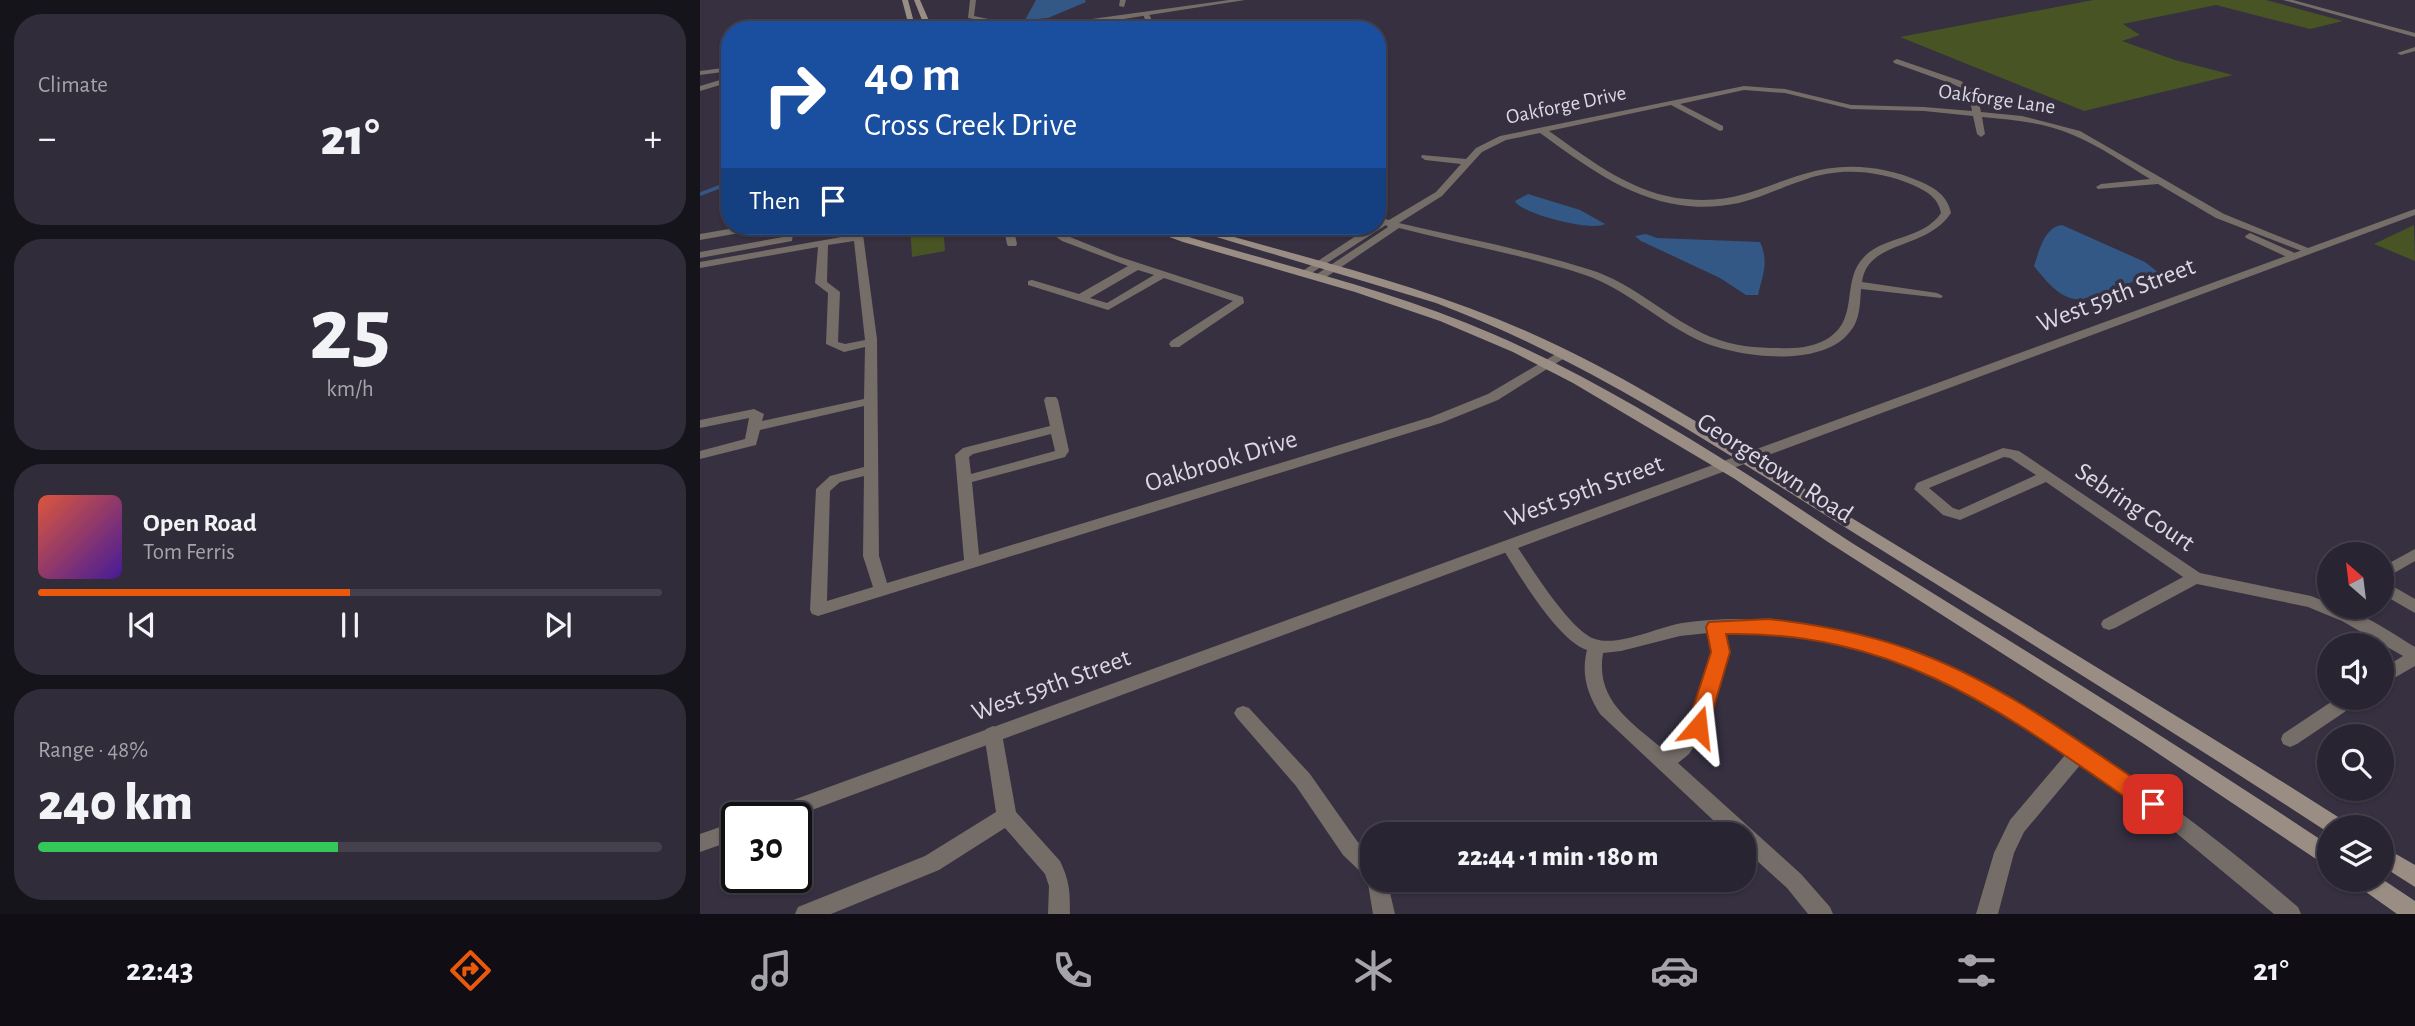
<!DOCTYPE html>
<html lang="en">
<head>
<meta charset="utf-8">
<style>
	:root { --surface:#282431; --page:#302c39; --text:#f1f3f6; --muted:#a5a4ab; --line:#44414d; --accent:#ea580c }
	body { margin:0; font-family:"Alegreya Sans",sans-serif; background:var(--page); color:var(--text); height:100vh; display:flex; flex-direction:column; font-size:26px; white-space:nowrap }
	* { box-sizing:border-box; margin:0 }
	p { font-size:23px; color:var(--muted) }
	.icon { flex:none; width:38px; height:38px; fill:none; stroke:currentColor; stroke-width:2; stroke-linecap:round; stroke-linejoin:round }
	.map { position:relative; flex:1; overflow:hidden }
	.panel { display:flex; flex-direction:column; gap:14px; padding:14px; background:#16141b; width:700px }
	.panel>* { flex:none }
	.top-card { position:absolute; left:21px; top:21px; width:665px; height:214px; border-radius:28px; box-shadow:0 2px 5px #0004,0 0 0 2px var(--line); background:#1a4fa0; color:#fff; overflow:hidden }
	.needle { width:46px; rotate:332deg }
	.fabs { position:absolute; left:1617px; top:542px; display:grid; gap:14px }
	.fabs a { display:grid; place-items:center; width:77px; height:77px; border-radius:50%; background:var(--surface); box-shadow:0 2px 5px #0004,0 0 0 2px var(--line); font-size:35px }
	.speed { position:absolute; left:21px; top:802px; display:flex; gap:14px; font-size:35px; font-weight:700; text-align:center }
	.speed>* { display:grid; place-content:center; width:91px; height:91px; border-radius:50%; background:var(--surface); box-shadow:0 2px 5px #0004,0 0 0 2px var(--line); line-height:1 }
	.speed .limit { border:4px solid #111; border-radius:10px; background:#fff; color:#111 }
	.pin { position:absolute; display:grid; place-items:center; width:60px; height:60px; color:#fff; margin:-30px; border-radius:14px; box-shadow:0 4px 10px #0006 }
	.me { position:absolute; width:77px; margin:-38px; rotate:17deg; stroke-linejoin:round; filter:drop-shadow(0 0 5px #0008) }
	.turn { display:flex; align-items:center; gap:24px; height:147px; padding:0 28px; font-size:32px }
	.turn .icon { width:91px; height:91px; stroke-width:2.5 }
	.turn b { display:block; font-size:49px; line-height:60px }
	.then { display:flex; align-items:center; height:66px; padding:0 28px; background:#0003; gap:14px; font-size:26px }
	.big { font-size:52px; font-weight:800; line-height:1.1 }
	.panel .tile { flex:1; display:flex; flex-direction:column; justify-content:center; gap:10px; min-width:0; padding:0 24px; border-radius:28px; background:var(--page) }
	.panel .dial { align-items:center; gap:0 }
	.dial b { font-size:91px; line-height:1 }
	.song { display:flex; align-items:center; gap:21px }
	.cover { width:84px; height:84px; border-radius:10px; background:linear-gradient(135deg,hsl(10 70% 55%),hsl(260 70% 35%)) }
	.played { height:7px; border-radius:4px; background:linear-gradient(90deg,var(--accent) 50%,var(--line) 50%) }
	.keys { display:flex; justify-content:space-around; direction:ltr }
	.heat { display:flex; justify-content:space-between; align-items:center; font-size:38px; direction:ltr }
	.charge { height:10px; border-radius:5px; background:linear-gradient(90deg,#34c759 48%,var(--line) 0) }
	.trip { position:absolute; left:660px; top:822px; width:396px; height:70px; border-radius:28px; background:var(--surface); box-shadow:0 2px 5px #0004,0 0 0 2px var(--line); font-weight:800; line-height:70px; text-align:center }
	.menu { display:flex; height:112px; justify-content:space-around; align-items:center; background:#100e14; color:var(--muted) }
	.menu .icon { width:49px; height:49px }
	.menu .selected { color:var(--accent) }
	.menu b { font-size:32px; color:var(--text) }
	main { display:flex; flex:1; min-height:0 }
	.map>svg:first-child { display:block }
	.green { fill:#485423 }
	.water { fill:#335885 }
	.lines { fill:none; stroke-linecap:round; stroke-linejoin:round }
	.stream-far1 { stroke:#335885; stroke-width:2.5 }
	.stream { stroke:#335885; stroke-width:3.5 }
	.minor { fill:#756d67; fill-rule:evenodd }
	.tertiary { fill:#756d67; fill-rule:evenodd }
	.secondary { fill:#9a8e84; fill-rule:evenodd }
	.route { fill:#ea580c; stroke:#983908; stroke-width:2 }
	.labels { text-anchor:middle; dominant-baseline:central; stroke-width:7; stroke-linejoin:round; paint-order:stroke }
	.far-street-label { font-size:21px; fill:#dcd8e3; stroke:#363041 }
	.street-label { font-size:26px; fill:#dcd8e3; stroke:#363041 }
</style>
</head>
<body>
<main>
<section class="panel">
<div class="tile"><p>Climate</p>
<div class="heat"><a>−</a><b class="big">21°</b><a>+</a></div>
</div>
<div class="tile dial"><b>25</b><p>km/h</p></div>
<div class="tile">
<div class="song"><i class="cover"></i><div><b>Open Road</b><p>Tom Ferris</p></div></div>
<div class="played"></div>
<div class="keys"><svg class="icon" aria-label="previous" viewBox="0 0 24 24"><path d="M18 5L8 12l10 7zM5 5v14"/></svg><svg class="icon" aria-label="pause" viewBox="0 0 24 24"><path d="M8 5v14M16 5v14"/></svg><svg class="icon" aria-label="next" viewBox="0 0 24 24"><path d="M6 5l10 7-10 7zM19 5v14"/></svg></div>
</div>
<div class="tile"><p>Range · 48%</p><b class="big">240 km</b><div class="charge"></div></div>
</section>
<div class="map">
<svg width="1715" height="914" viewBox="0 0 1715 914">
	<rect width="100%" height="100%" fill="#363041"/>
	<!-- green -->
	<path class="green" d="M 1393,0 L 1566,0 L 1643,21 L 1610,29 L 1516,5 L 1423,24 L 1440,35 L 1422,41 L 1475,60 L 1533,75 L 1384,111 L 1200,37 Z
		M 1714,225 L 1715,261 L 1674,244 Z
		M 210,226 L 249,226 L 250,235 L 244,236 L 245,251 L 212,257 Z"/>
	<!-- water -->
	<path class="water" d="M 336,0 L 385,0 L 386,2 L 348,18 L 325,20 Z
		M 828,194 L 880,210 L 905,224 C 893,232 819,213 815,201 Z
		M 1362,225 L 1445,262 L 1459,273 L 1383,299 C 1362,302 1346,281 1334,266 C 1339,252 1344,227 1362,225 Z
		M 946,234 L 957,238 L 1060,242 C 1069,262 1063,274 1058,295 L 1046,295 L 1020,278 L 941,241 L 935,236 Z"/>
	<g class="lines">
		<!-- stream-far1 -->
		<path class="stream-far1" d="M 328,30 L 338,19"/>
		<!-- stream -->
		<path class="stream" d="M 30,162 L 21,167 L 30,173
			M 0,194 L 30,183"/>
		<!-- minor -->
		<path class="minor" d="M 270,0 L 276,0 L 274,16 L 298,21 L 298,23 L 268,18 Z
			M 420,0 L 426,0 L 424,7 L 419,6 Z
			M 446,12 L 449,14 L 456,30 L 449,30 L 443,14 Z
			M 522,23 L 538,26 L 537,30 L 530,30 L 531,27 L 508,30 L 513,25 Z
			M 1715,47 L 1715,51 L 1701,55 L 1697,53 Z
			M 1197,59 L 1261,81 L 1277,93 L 1281,112 L 1322,116 L 1380,131 L 1524,214 L 1613,250 L 1612,252 L 1604,252 L 1516,218 L 1458,184 L 1398,189 L 1396,187 L 1401,184 L 1450,179 C 1425,164 1400,146 1373,135 C 1344,122 1313,120 1282,117 L 1285,134 L 1281,137 L 1277,134 L 1273,116 L 1224,111 L 1151,109 L 1085,93 L 1044,90 L 980,104 L 1023,126 L 1023,130 L 1020,131 L 971,105 L 849,131 C 890,160 934,195 986,199 C 1035,204 1060,187 1104,174 C 1142,162 1182,165 1219,181 C 1234,187 1248,196 1251,213 C 1226,251 1168,239 1162,282 L 1237,293 L 1243,296 L 1241,298 L 1161,289 C 1160,305 1160,322 1148,334 C 1118,369 1033,357 996,339 C 957,320 926,289 885,275 C 824,255 761,244 699,228 L 622,280 L 614,280 L 614,276 L 688,227 L 686,225 L 607,276 L 599,276 L 598,274 L 671,226 L 677,226 L 677,217 L 689,220 L 736,192 L 761,164 L 725,160 L 721,157 L 722,155 L 766,159 L 776,148 L 800,136 L 1044,86 L 1085,89 L 1151,105 L 1224,107 L 1272,111 L 1269,94 L 1255,85 L 1194,63 L 1193,61 ZM 840,133 C 883,164 926,197 980,205 C 999,208 1020,207 1039,203 C 1061,198 1082,187 1104,180 C 1139,167 1178,170 1213,185 C 1226,191 1238,197 1241,213 C 1223,240 1185,235 1164,257 C 1141,280 1159,317 1130,337 C 1116,347 1096,349 1079,348 C 1056,348 1033,346 1011,337 C 968,319 935,284 891,270 C 828,250 763,238 699,223 L 742,196 L 782,152 L 806,140 Z
			M 30,77 L 30,82 L 0,91 L 0,86 Z
			M 46,226 L 67,226 L 62,229 L 0,240 L 0,234 Z
			M 84,226 L 94,226 L 92,241 L 0,258 L 0,252 L 83,237 Z
			M 153,226 L 162,227 L 177,339 L 179,556 L 187,583 L 264,560 L 255,455 L 263,448 L 350,426 L 344,400 L 346,397 L 356,397 L 358,400 L 369,451 L 365,457 L 272,482 L 279,555 L 731,417 L 788,394 L 861,351 L 865,350 L 871,354 L 798,400 L 741,423 L 118,616 L 112,614 L 110,610 L 116,489 L 130,476 L 164,467 L 164,406 L 60,430 L 56,445 L 0,459 L 0,451 L 45,439 L 49,418 L 0,428 L 0,420 L 54,409 L 64,414 L 62,421 L 164,399 L 165,347 L 144,352 L 126,344 L 128,293 L 115,283 L 118,247 L 0,268 L 0,262 L 153,235 ZM 154,241 L 165,340 L 145,344 L 138,342 L 140,292 L 127,282 L 128,245 ZM 351,434 L 355,451 L 271,474 L 269,457 L 273,454 ZM 164,476 L 163,556 L 173,587 L 127,601 L 130,491 L 140,482 Z
			M 303,226 L 313,226 L 317,244 L 316,246 L 308,246 L 307,244 Z
			M 341,226 L 353,226 L 370,237 L 417,256 L 543,297 L 544,303 L 479,347 L 471,347 L 469,344 L 471,341 L 533,301 L 464,278 L 408,310 L 328,285 L 328,281 L 332,280 L 379,294 L 428,266 L 362,241 ZM 438,270 L 454,275 L 407,303 L 390,298 Z
			M 1550,233 L 1597,254 L 1598,256 L 1593,259 L 1589,258 L 1546,238 L 1545,236 Z
			M 1303,448 L 1319,451 L 1500,573 L 1611,596 L 1629,603 L 1629,607 C 1657,607 1691,633 1715,647 L 1715,666 L 1682,685 L 1682,669 L 1703,656 L 1642,621 L 1608,607 L 1497,584 L 1415,628 L 1409,630 L 1403,628 L 1401,624 L 1403,620 L 1483,577 L 1346,482 L 1260,520 L 1243,515 L 1214,489 L 1217,483 ZM 1304,457 L 1310,458 L 1336,475 L 1259,510 L 1253,508 L 1229,488 Z
			M 809,541 L 814,542 C 830,565 870,631 895,639 C 918,647 958,627 982,623 C 1017,618 1053,618 1088,622 C 1199,635 1294,688 1387,748 C 1461,796 1531,849 1598,907 L 1601,914 L 1574,914 L 1474,831 L 1381,764 L 1324,832 L 1314,853 L 1298,914 L 1276,914 L 1294,853 L 1310,820 L 1366,754 C 1258,682 1158,629 1024,632 L 1029,652 L 1007,727 L 989,754 L 978,763 L 1101,874 L 1130,907 L 1133,914 L 1108,914 L 1087,888 L 1043,848 L 1043,835 L 1029,835 L 900,714 C 887,693 881,674 887,650 C 857,640 818,573 801,546 L 804,542 ZM 1008,633 L 1011,652 L 990,724 L 975,742 L 965,751 C 932,722 895,702 903,653 L 921,651 L 980,636 Z
			M 1715,549 L 1715,561 L 1682,580 L 1682,567 Z
			M 1682,580 L 1715,599 L 1715,613 L 1682,594 Z
			M 1637,698 L 1661,698 L 1658,703 L 1597,744 L 1590,747 L 1583,744 L 1581,739 L 1583,734 Z
			M 543,706 L 549,708 L 610,774 L 657,841 L 672,856 L 672,880 L 687,880 L 695,914 L 673,914 L 667,878 L 643,855 L 596,786 L 537,718 L 534,713 L 537,708 Z
			M 293,726 L 300,729 L 302,734 L 316,812 L 360,861 C 370,882 370,892 370,914 L 348,914 L 349,886 L 345,874 L 305,828 L 239,870 L 131,914 L 95,914 L 98,907 L 225,856 L 296,812 L 284,734 L 286,729 Z"/>
		<!-- tertiary -->
		<path class="tertiary" d="M 529,0 L 545,0 L 353,30 L 313,30 Z
			M 1583,0 L 1593,0 L 1715,33 L 1715,37 Z
			M 30,67 L 30,71 L 0,75 L 0,71 Z
			M 1715,209 L 1715,215 L 93,817 L 60,817 L 63,811 Z
			M 37,821 L 37,839 L 0,852 L 0,834 Z"/>
		<!-- secondary -->
		<path class="secondary" d="M 202,0 L 208,0 L 216,30 L 210,30 Z
			M 214,0 L 220,0 L 233,30 L 226,30 Z
			M 439,226 L 453,226 C 566,262 684,286 793,334 C 881,372 964,422 1045,473 C 1082,496 1116,520 1152,543 C 1312,642 1472,741 1629,845 L 1629,865 L 1622,863 L 1444,744 L 1128,542 L 1035,479 L 873,383 L 813,352 L 740,321 L 655,292 L 483,242 Z
			M 480,226 L 495,226 C 606,258 720,284 826,331 C 942,382 1047,454 1155,520 C 1319,620 1484,719 1646,822 L 1649,828 L 1629,828 L 1629,833 C 1468,728 1305,627 1143,526 C 1011,444 883,358 736,303 Z
			M 1682,846 L 1715,865 L 1715,887 L 1682,866 Z
			M 1682,879 L 1715,901 L 1715,914 L 1697,914 L 1659,887 L 1656,880 Z"/>
	</g>
	<!-- route -->
	<path class="route" d="M 1069,619 C 1122,625 1174,635 1224,655 C 1309,688 1385,746 1461,797 L 1464,804 L 1461,811 L 1453,813 L 1445,811 C 1308,716 1202,631 1026,634 L 1030,652 L 1008,727 L 1005,733 L 998,735 L 990,733 L 987,727 L 1011,652 L 1006,627 L 1009,622 Z"/>
	<g class="labels">
		<!-- far-street labels -->
		<g class="far-street-label">
			<text transform="translate(1297 99) rotate(8)">Oakforge Lane</text>
			<text transform="translate(866 105) rotate(-12)">Oakforge Drive</text>
		</g>
		<!-- street labels -->
		<g class="street-label">
			<text transform="translate(1416 295) rotate(-21)">West 59th Street</text>
			<text transform="translate(521 461) rotate(-17)">Oakbrook Drive</text>
			<text transform="translate(1075 468) rotate(33)">Georgetown Road</text>
			<text transform="translate(884 491) rotate(-20)">West 59th Street</text>
			<text transform="translate(1435 507) rotate(34)">Sebring Court</text>
			<text transform="translate(351 685) rotate(-20)">West 59th Street</text>
		</g>
	</g>
</svg>
<div class="fabs">
<a><svg class="needle" viewBox="-14 -14 28 28"><path d="M0-13l5 13h-10z" fill="#e53935"/><path d="M0 13l5-13h-10z" fill="#a5a4ab"/></svg></a>
<a><svg class="icon" aria-label="sound" viewBox="0 0 24 24"><path d="M4 9h4l5-4v14l-5-4H4zM17 9q2 3 0 6"/></svg></a>
<a><svg class="icon" aria-label="search" viewBox="0 0 24 24"><circle cx="10" cy="10" r="6"/><path d="M15 15l6 6"/></svg></a>
<a><svg class="icon" aria-label="layers" viewBox="0 0 24 24"><path d="M12 4l9 5-9 5-9-5zM3 14l9 5 9-5"/></svg></a>
</div>
<div class="speed"><div class="limit">30</div></div>
<div class="pin" style="left:1453px;top:804px;background:#d93025"><svg class="icon" aria-label="arrive" viewBox="0 0 24 24"><path d="M6 21V4h12l-3 4 3 4H6"/></svg></div>
<svg class="me" style="left:998px;top:727px" viewBox="-20 -20 40 40"><path d="M0-17L14 15 0 8-14 15z" fill="#ea580c" stroke="#fff" stroke-width="4"/></svg>
<div class="trip">22:44 · 1 min · 180 m</div>
<div class="top-card">
<div class="turn"><svg class="icon" aria-label="right" viewBox="0 0 24 24"><path d="M7 20v-9h11M14 6l5 5-5 5"/></svg><div><b>40 m</b>Cross Creek Drive</div></div>
<div class="then">Then<svg class="icon" aria-label="arrive" viewBox="0 0 24 24"><path d="M6 21V4h12l-3 4 3 4H6"/></svg></div>
</div>
</div>
</main>
<nav class="menu">
<b>22:43</b>
<svg class="icon selected" aria-label="directions" viewBox="0 0 24 24"><path d="M12 3l9 9-9 9-9-9zM9 14v-3h6M13 9l2 2-2 2"/></svg>
<svg class="icon" aria-label="music" viewBox="0 0 24 24"><path d="M9 18V5l10-2v13"/><circle cx="6" cy="18" r="3"/><circle cx="16" cy="16" r="3"/></svg>
<svg class="icon" aria-label="phone" viewBox="0 0 24 24"><path d="M5 4h4l2 5-3 2q2 4 5 5l2-3 5 2v4C11 20 4 13 5 4z"/></svg>
<svg class="icon" aria-label="climate" viewBox="0 0 24 24"><path d="M12 3v18M4 7l16 10M4 17L20 7"/></svg>
<svg class="icon" aria-label="car" viewBox="0 0 24 24"><path d="M5 17H2v-5l4-1 3-4h7l3 4 3 1v5h-3M9 17h6M6 11h13"/><circle cx="7" cy="17" r="2"/><circle cx="17" cy="17" r="2"/></svg>
<svg class="icon" aria-label="filters" viewBox="0 0 24 24"><path d="M4 7h16M4 17h16"/><circle cx="9" cy="7" r="2"/><circle cx="15" cy="17" r="2"/></svg>
<b>21°</b>
</nav>
</body>
</html>
